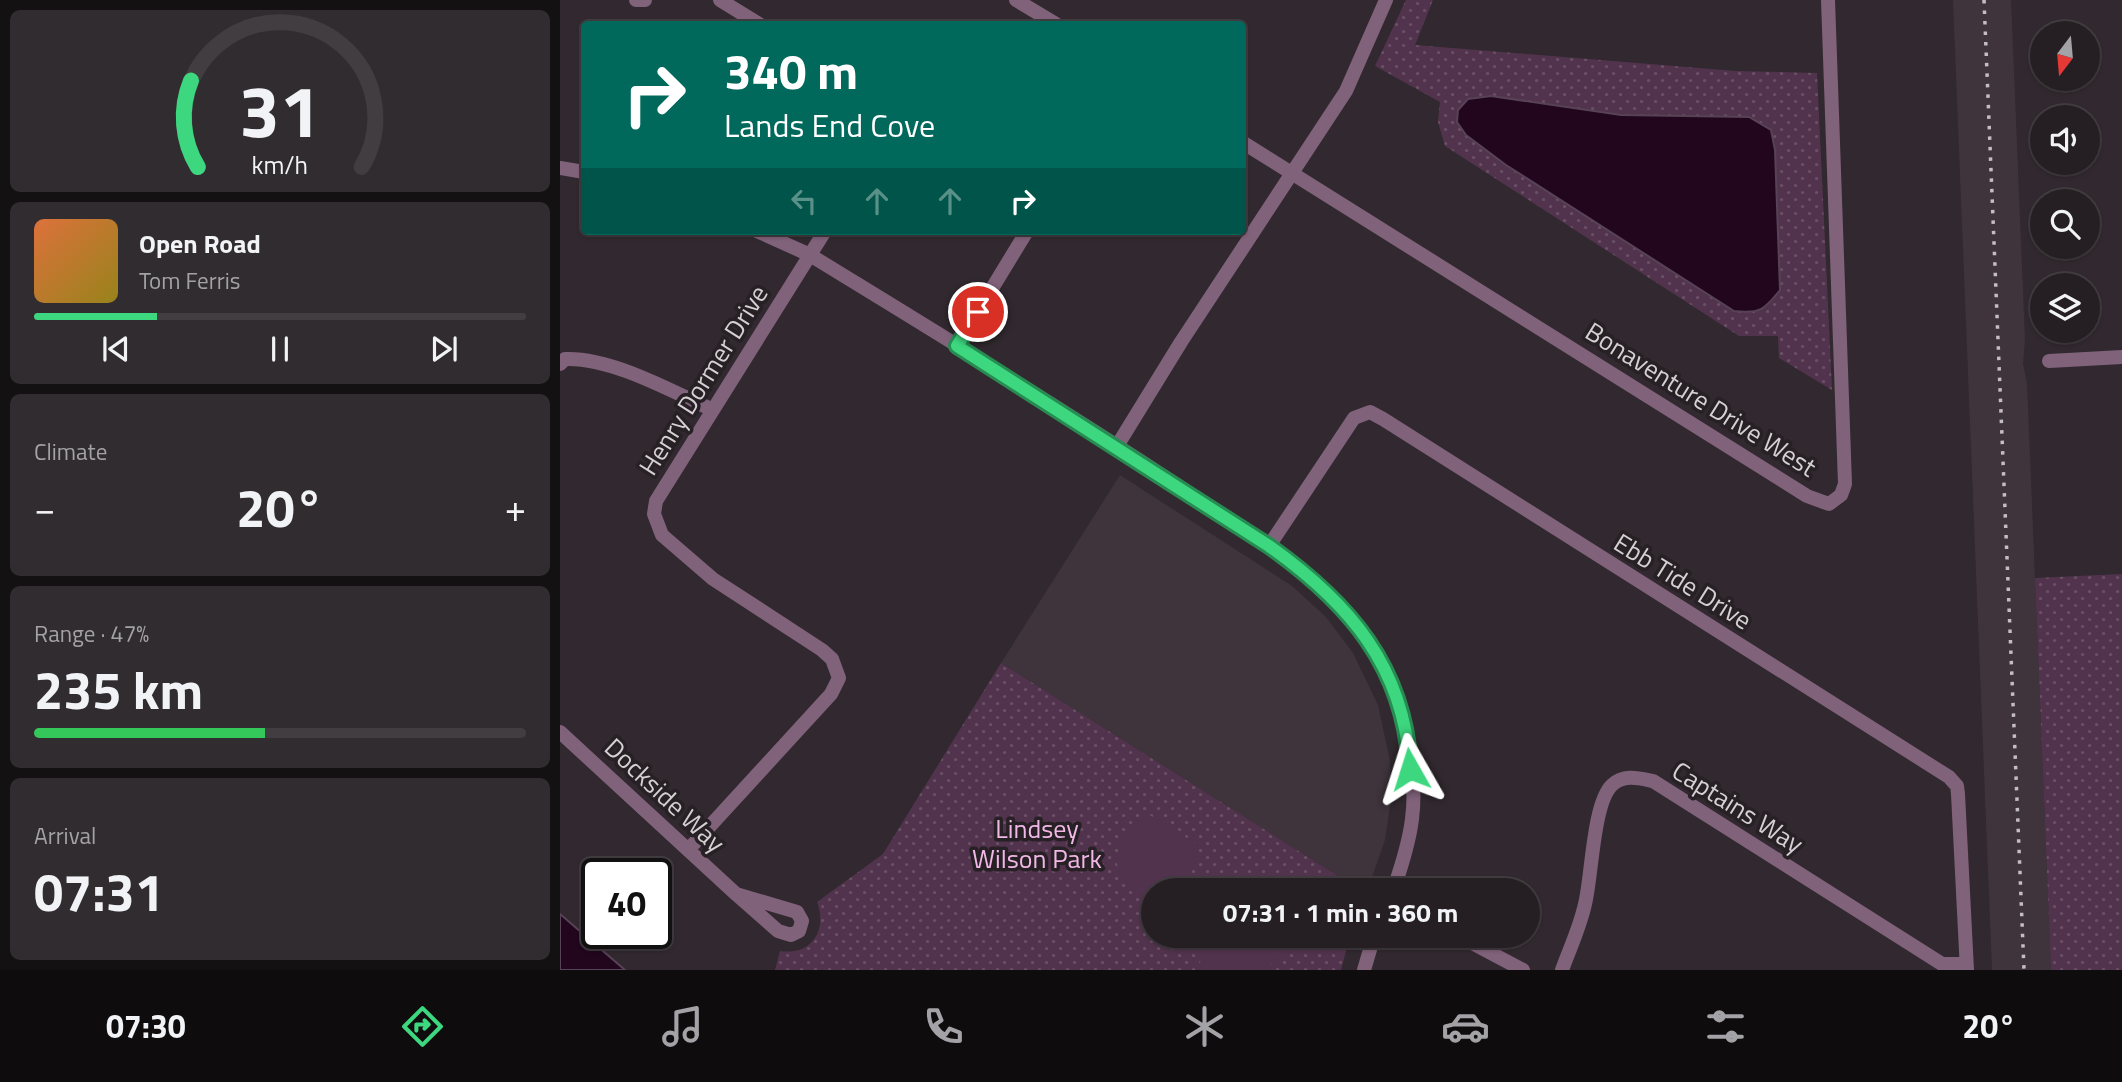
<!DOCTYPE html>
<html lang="en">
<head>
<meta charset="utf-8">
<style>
	:root { --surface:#251f23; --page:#312c30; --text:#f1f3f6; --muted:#a3a2a6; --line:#423d41; --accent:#3cd77e }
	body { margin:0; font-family:"Titillium Web",sans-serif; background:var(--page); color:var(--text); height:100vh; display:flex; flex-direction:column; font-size:26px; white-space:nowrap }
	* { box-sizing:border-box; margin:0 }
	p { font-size:23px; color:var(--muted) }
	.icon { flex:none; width:38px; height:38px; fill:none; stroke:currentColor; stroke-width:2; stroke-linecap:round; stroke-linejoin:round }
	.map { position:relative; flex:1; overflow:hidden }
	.details { display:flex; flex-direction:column; gap:10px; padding:10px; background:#141113; width:560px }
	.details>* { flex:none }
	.hud { position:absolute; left:21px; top:21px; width:665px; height:214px; border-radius:7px; box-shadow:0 2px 5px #0004,0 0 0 2px var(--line); background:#00695c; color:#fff; overflow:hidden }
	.needle { width:46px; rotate:196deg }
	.fabs { position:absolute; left:1470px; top:21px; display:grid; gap:14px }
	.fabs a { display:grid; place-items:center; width:70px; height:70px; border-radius:50%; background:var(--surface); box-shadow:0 2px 5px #0004,0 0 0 2px var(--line); font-size:35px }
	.speed { position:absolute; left:21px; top:858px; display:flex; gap:14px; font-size:35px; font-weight:700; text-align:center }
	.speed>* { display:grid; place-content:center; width:91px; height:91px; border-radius:50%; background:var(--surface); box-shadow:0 2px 5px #0004,0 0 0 2px var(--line); line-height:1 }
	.speed .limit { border:4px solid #111; border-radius:10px; background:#fff; color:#111 }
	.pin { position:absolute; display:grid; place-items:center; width:60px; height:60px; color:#fff; margin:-30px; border:4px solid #fff; border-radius:50%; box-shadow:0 2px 7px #0007 }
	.me { position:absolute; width:77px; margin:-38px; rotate:354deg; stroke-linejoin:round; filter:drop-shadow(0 0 5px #0008) }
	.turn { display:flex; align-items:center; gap:24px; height:147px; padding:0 28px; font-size:32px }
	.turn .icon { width:91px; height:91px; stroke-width:2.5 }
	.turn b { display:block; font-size:49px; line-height:60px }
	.lanes { display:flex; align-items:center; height:66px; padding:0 28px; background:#0003; justify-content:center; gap:35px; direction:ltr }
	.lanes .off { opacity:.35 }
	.big { font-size:52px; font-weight:700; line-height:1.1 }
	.details .card { flex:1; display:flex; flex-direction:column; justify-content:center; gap:10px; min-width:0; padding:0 24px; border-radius:10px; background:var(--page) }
	.details .dial { align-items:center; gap:0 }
	.dial svg { height:182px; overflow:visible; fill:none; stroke:var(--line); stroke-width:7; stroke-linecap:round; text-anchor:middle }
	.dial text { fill:var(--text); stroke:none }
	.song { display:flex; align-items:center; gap:21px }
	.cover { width:84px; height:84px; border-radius:10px; background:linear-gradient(135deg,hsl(20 70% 55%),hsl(50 70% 35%)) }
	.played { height:7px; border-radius:4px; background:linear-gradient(90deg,var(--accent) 25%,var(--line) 25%) }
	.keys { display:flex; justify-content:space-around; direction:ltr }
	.heat { display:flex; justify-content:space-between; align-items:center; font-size:38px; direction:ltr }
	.charge { height:10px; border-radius:5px; background:linear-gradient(90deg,#34c759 47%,var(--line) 0) }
	.trip { position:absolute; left:581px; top:878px; width:399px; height:70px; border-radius:35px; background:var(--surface); box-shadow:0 2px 5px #0004,0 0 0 2px var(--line); font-weight:700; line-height:70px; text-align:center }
	.tab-bar { display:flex; height:112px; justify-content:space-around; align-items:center; background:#0f0c0e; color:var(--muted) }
	.tab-bar .icon { width:49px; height:49px }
	.tab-bar .active { color:var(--accent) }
	.tab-bar b { font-size:32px; color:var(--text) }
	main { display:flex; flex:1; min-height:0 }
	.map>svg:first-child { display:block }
	.built { fill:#3f343c }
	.park { fill:url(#park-dots) }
	.pitch { fill:#52334d }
	.water { fill:#21061e; stroke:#574355; stroke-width:2 }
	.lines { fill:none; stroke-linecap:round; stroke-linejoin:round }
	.minor { stroke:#81627b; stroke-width:14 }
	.rail { stroke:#c3bec2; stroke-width:3.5; stroke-dasharray:3.5 7; stroke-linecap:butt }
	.route-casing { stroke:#278c52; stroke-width:18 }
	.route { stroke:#3cd77e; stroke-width:12 }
	.labels { text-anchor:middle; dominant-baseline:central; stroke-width:7; stroke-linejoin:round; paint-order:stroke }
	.street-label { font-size:26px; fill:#d5d0d4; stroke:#272025 }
	.park-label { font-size:26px; fill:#f1b7e6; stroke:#272025 }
</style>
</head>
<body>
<main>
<section class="details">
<div class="card dial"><svg viewBox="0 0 100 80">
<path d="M14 69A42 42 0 1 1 86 69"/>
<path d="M14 69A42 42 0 0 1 11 31" stroke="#3cd77e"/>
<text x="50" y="56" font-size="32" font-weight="700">31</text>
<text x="50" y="72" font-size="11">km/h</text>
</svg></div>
<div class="card">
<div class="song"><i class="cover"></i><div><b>Open Road</b><p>Tom Ferris</p></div></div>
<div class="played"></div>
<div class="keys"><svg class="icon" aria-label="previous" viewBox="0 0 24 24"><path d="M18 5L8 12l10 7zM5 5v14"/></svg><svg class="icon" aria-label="pause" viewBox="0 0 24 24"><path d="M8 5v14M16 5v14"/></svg><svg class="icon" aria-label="next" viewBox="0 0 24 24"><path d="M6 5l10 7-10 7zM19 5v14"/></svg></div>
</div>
<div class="card"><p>Climate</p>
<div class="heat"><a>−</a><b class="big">20°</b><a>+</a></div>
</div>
<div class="card"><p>Range · 47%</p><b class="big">235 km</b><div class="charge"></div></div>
<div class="card"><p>Arrival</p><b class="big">07:31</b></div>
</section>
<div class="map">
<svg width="1562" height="970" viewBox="0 0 1562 970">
	<defs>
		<pattern id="park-dots" width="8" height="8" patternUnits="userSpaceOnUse" patternTransform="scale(1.75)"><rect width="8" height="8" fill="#52334d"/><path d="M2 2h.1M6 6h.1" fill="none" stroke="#6a5066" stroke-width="1.8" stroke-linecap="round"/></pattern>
	</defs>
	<rect width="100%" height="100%" fill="#31292f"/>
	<!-- built -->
	<path class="built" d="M 1393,0 L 1451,0 L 1465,340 L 1463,364 L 1467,383 L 1491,970 L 1432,970 Z
		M 560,475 L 732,586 L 766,617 L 793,653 L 818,705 L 830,761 L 830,806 L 825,840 L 807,891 L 802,891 L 441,663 Z"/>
	<!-- park -->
	<path class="park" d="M 846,0 L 873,0 L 855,45 L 1175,71 L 1257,73 L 1272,390 L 1219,358 L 1218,336 L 1179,336 L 885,146 L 878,122 L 880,102 L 815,66 Z
		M 1562,574 L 1562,970 L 1491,970 L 1475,578 Z
		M 441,663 L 802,891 L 593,891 L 593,936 L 790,936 L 781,970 L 215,970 L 220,951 C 251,956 268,930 257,902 L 323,854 Z"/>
	<!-- pitch -->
	<path class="pitch" d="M 583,811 L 635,843 L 637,859 L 615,891 L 593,891 L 593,901 C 541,872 552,851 583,811 Z
		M 657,936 L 734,936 L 719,960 L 715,958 L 707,970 L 635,970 Z"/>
	<!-- water -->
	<path class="water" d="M 931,96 L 1061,115 L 1189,117 L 1211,130 L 1215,150 L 1220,290 C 1204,310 1200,314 1174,311 L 946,165 L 906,135 L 897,122 L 898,110 L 908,99 Z
		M 0,914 L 65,970 L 0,970 Z"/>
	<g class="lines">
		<!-- minor -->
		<path class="minor" d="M 76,0 L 85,0
			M 160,0 L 199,24
			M 456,0 L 496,24
			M 682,142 L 1247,496 L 1269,504 L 1281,495 L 1285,484 L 1268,0
			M 0,168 L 24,172
			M 197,231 L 250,255 C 369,328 488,400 605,477 C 683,529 767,574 818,655 C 843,694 858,774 852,819 C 849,844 841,868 833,891
			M 397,346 L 467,231
			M 1489,361 L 1562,357
			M 0,364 L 5,359 C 51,357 111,391 153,410
			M 557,446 L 621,342 L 786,91 L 826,0
			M 709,546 L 794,418 L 810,412 L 823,419 L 1389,777 L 1397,786 L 1398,794 L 1407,970
			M 0,732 L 176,894 L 237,912 L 242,921 L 239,931 L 231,935 L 218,931 L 176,894
			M 128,850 L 271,694 L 279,678 L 272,659 L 262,650 L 153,579 L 102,535 L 94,514 L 96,501 L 265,231
			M 899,936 L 963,970
			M 804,970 L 814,936
			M 1002,970 C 1010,948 1020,927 1025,904 C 1032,876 1033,803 1052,785 C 1064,774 1078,778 1093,781 L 1382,964 L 1406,964"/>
		<!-- rail -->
		<path class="rail" d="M 1424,0 L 1464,970"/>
	</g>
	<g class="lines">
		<defs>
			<path id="route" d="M 418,312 L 397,346 L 709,546 C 789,603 845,667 850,769"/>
		</defs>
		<!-- route casing -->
		<use href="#route" class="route-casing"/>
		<!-- route -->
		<use href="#route" class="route"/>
	</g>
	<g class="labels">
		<!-- street labels -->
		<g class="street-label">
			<text transform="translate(143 380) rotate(-58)">Henry Dormer Drive</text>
			<text transform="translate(1141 399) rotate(32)">Bonaventure Drive West</text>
			<text transform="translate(1123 581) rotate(32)">Ebb Tide Drive</text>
			<text transform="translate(105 795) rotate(43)">Dockside Way</text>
			<text transform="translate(1178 807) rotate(32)">Captains Way</text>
		</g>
		<!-- park labels -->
		<g class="park-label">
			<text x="477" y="828">Lindsey<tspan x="477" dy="30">Wilson Park</tspan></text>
		</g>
	</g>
</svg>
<div class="fabs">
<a><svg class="needle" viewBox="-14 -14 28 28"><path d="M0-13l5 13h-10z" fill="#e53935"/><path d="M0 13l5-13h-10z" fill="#a3a2a6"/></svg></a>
<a><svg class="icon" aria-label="sound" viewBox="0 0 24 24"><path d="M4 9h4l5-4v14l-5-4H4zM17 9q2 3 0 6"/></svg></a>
<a><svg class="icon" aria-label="search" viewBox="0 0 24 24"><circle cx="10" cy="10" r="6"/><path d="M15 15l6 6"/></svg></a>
<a><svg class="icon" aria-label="layers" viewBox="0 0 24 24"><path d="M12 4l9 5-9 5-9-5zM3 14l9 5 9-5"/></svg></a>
</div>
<div class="speed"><div class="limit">40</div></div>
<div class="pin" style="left:418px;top:312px;background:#d93025"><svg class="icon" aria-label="arrive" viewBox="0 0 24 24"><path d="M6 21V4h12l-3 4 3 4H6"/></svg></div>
<svg class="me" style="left:850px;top:769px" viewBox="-20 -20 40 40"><path d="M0-17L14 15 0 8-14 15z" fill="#3cd77e" stroke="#fff" stroke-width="4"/></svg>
<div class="trip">07:31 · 1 min · 360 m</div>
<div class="hud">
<div class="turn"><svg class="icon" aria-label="right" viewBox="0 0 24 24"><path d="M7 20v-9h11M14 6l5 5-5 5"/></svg><div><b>340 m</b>Lands End Cove</div></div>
<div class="lanes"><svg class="icon off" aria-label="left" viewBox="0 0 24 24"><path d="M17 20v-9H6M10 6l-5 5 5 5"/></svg><svg class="icon off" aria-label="ahead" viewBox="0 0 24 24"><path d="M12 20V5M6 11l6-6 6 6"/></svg><svg class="icon off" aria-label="ahead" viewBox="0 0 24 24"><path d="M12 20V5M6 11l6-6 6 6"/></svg><svg class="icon" aria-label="right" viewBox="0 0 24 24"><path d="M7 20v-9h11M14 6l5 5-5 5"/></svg></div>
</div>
</div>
</main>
<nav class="tab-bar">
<b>07:30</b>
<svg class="icon active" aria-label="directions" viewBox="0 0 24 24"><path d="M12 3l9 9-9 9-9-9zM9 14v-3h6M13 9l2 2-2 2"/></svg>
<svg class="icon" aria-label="music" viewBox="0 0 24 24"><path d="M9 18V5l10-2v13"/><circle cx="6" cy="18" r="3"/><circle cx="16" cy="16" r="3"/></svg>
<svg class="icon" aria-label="phone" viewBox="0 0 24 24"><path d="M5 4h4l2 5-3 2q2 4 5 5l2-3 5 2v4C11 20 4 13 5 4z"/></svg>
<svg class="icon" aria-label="climate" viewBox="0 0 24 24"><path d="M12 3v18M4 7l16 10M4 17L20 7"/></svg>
<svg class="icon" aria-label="car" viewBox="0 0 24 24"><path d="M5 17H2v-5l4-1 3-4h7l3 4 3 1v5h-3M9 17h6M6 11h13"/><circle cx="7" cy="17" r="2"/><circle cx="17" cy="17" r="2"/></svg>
<svg class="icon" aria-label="filters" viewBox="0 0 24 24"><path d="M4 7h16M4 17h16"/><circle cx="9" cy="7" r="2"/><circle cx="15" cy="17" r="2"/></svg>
<b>20°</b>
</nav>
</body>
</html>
